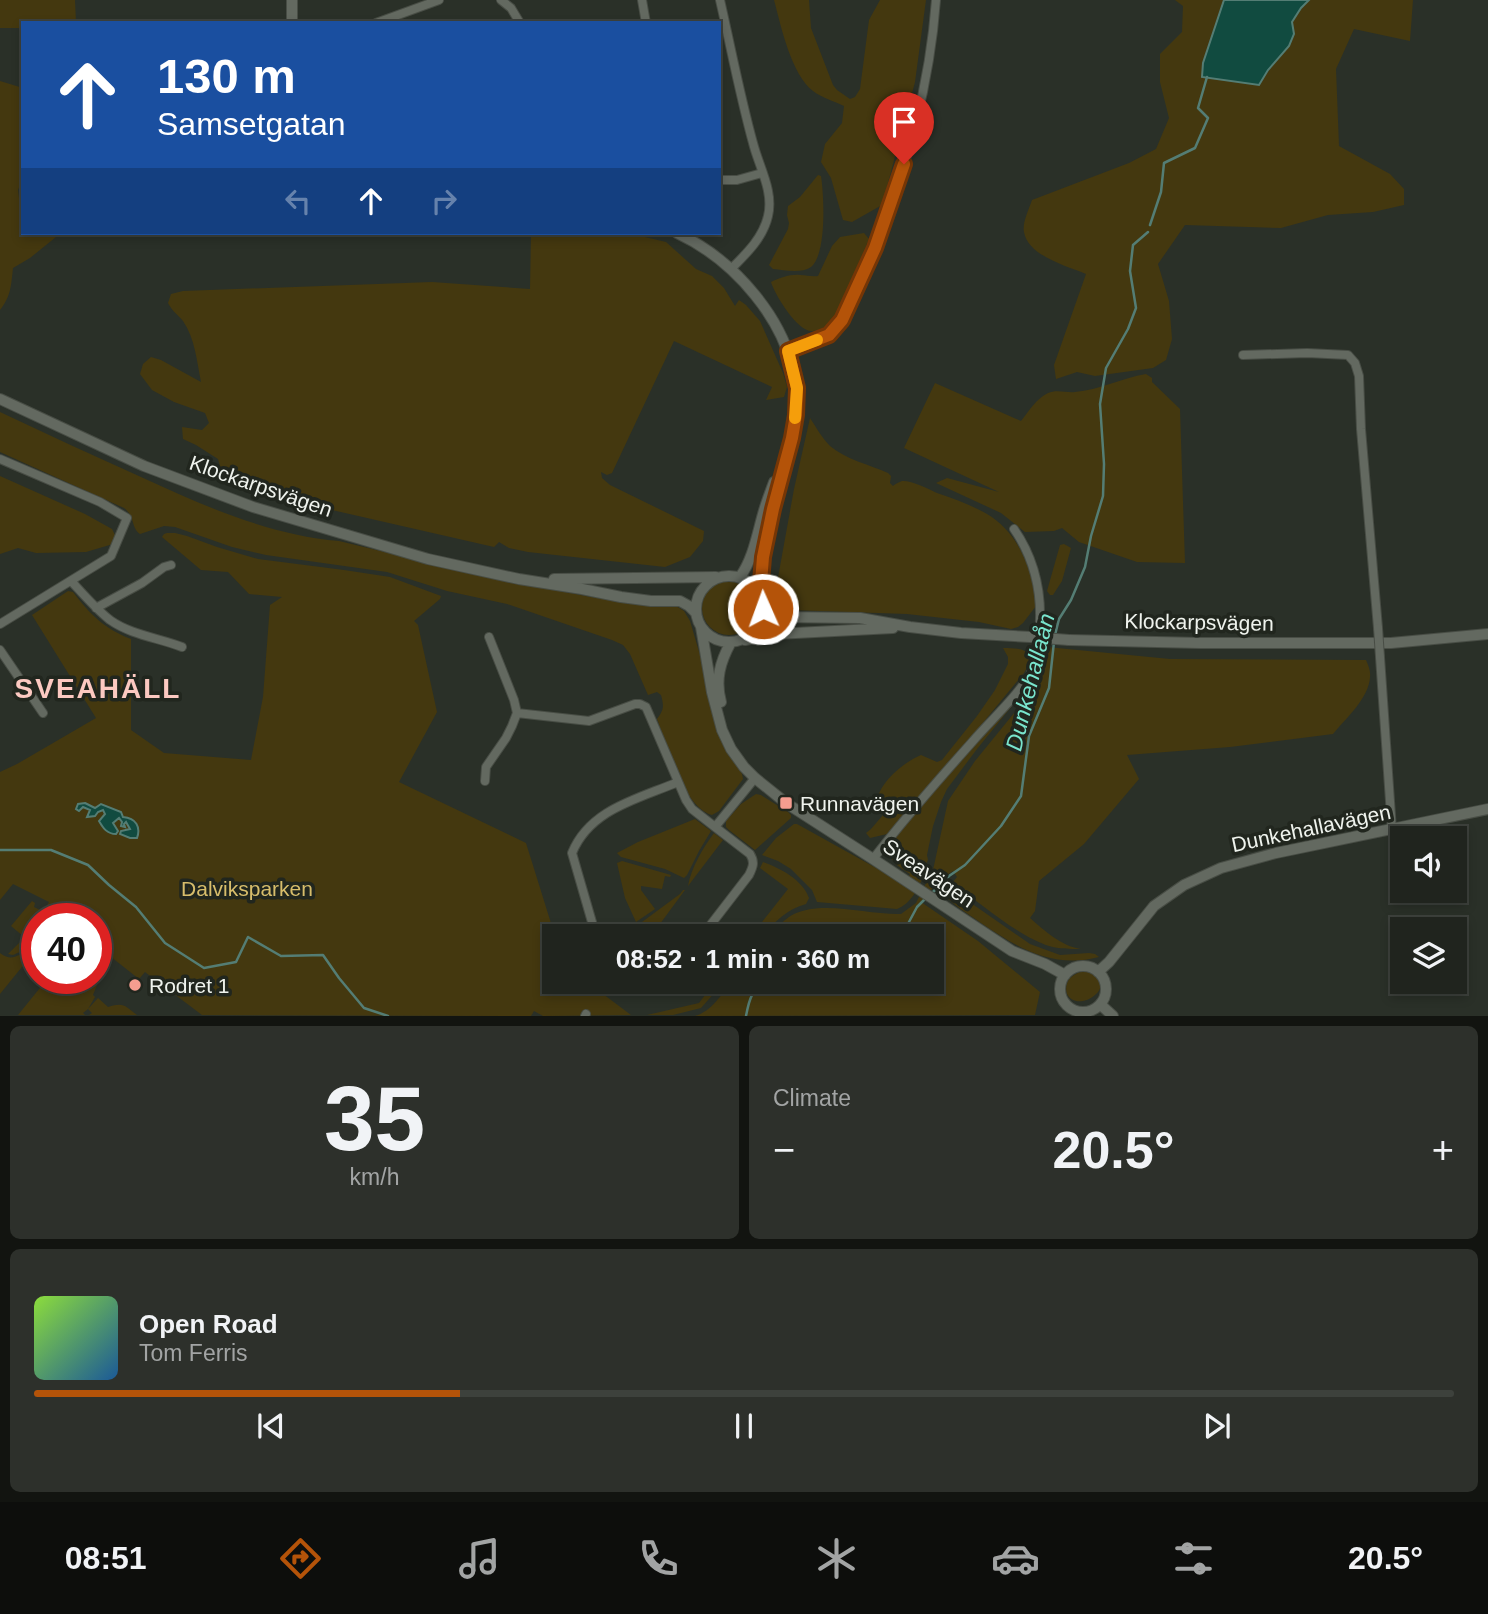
<!DOCTYPE html>
<html lang="en">
<head>
<meta charset="utf-8">
<style>
	:root { --surface:#20241e; --page:#2d302b; --text:#f1f3f6; --muted:#a2a4a4; --line:#3d413c; --accent:#b45309 }
	body { margin:0; font-family:Helvetica,sans-serif; background:var(--page); color:var(--text); height:100vh; display:flex; flex-direction:column; font-size:26px; white-space:nowrap }
	* { box-sizing:border-box; margin:0 }
	p { font-size:23px; color:var(--muted) }
	.icon { flex:none; width:38px; height:38px; fill:none; stroke:currentColor; stroke-width:2; stroke-linecap:round; stroke-linejoin:round }
	.map { position:relative; height:1016px; overflow:hidden }
	.side { display:flex; flex-direction:column; gap:10px; padding:10px; background:#121410; flex:1 }
	.side>* { flex:none }
	.top-card { position:absolute; left:21px; top:21px; width:700px; height:214px; border-radius:0px; box-shadow:0 4px 10px #0003,0 0 0 2px var(--line); background:#1a4fa0; color:#fff; overflow:hidden }
	.buttons { position:absolute; left:1390px; top:826px; display:grid; gap:14px }
	.buttons a { display:grid; place-items:center; width:77px; height:77px; border-radius:0px; background:var(--surface); box-shadow:0 4px 10px #0003,0 0 0 2px var(--line); font-size:35px }
	.speed { position:absolute; left:21px; top:903px; display:flex; gap:14px; font-size:35px; font-weight:700; text-align:center }
	.speed>* { display:grid; place-content:center; width:91px; height:91px; border-radius:50%; background:var(--surface); box-shadow:0 4px 10px #0003,0 0 0 2px var(--line); line-height:1 }
	.speed .limit { border:10px solid #d22; background:#fff; color:#111 }
	.pin { position:absolute; display:grid; place-items:center; width:60px; height:60px; color:#fff; margin:-72px -30px; border-radius:50% 50% 50% 0; rotate:-45deg; box-shadow:0 0 7px #0007 }
	.pin .icon { rotate:45deg }
	.me { position:absolute; width:77px; margin:-38px; rotate:358deg; stroke-linejoin:round; filter:drop-shadow(0 0 5px #0008) }
	.turn { display:flex; align-items:center; gap:24px; height:147px; padding:0 21px; font-size:32px }
	.turn .icon { width:91px; height:91px; stroke-width:2.5 }
	.turn b { display:block; font-size:49px; line-height:60px }
	.lanes { display:flex; align-items:center; height:66px; padding:0 21px; background:#0003; justify-content:center; gap:35px; direction:ltr }
	.lanes .off { opacity:.35 }
	.big { font-size:52px; font-weight:800; line-height:1.1 }
	.side .card { flex:1; display:flex; flex-direction:column; justify-content:center; gap:10px; min-width:0; padding:0 24px; border-radius:10px; background:var(--page) }
	.side .dial { align-items:center; gap:0 }
	.dial b { font-size:91px; line-height:1 }
	.song { display:flex; align-items:center; gap:21px }
	.cover { width:84px; height:84px; border-radius:10px; background:linear-gradient(135deg,hsl(90 70% 55%),hsl(210 70% 35%)) }
	.played { height:7px; border-radius:4px; background:linear-gradient(90deg,var(--accent) 30%,var(--line) 30%) }
	.keys { display:flex; justify-content:space-around; direction:ltr }
	.heat { display:flex; justify-content:space-between; align-items:center; font-size:38px; direction:ltr }
	.side .tiles { flex:1; display:grid; gap:10px; grid-template-columns:1fr 1fr }
	.card:last-child { grid-column:span 2 }
	.trip { position:absolute; left:542px; top:924px; width:402px; height:70px; border-radius:0px; background:var(--surface); box-shadow:0 4px 10px #0003,0 0 0 2px var(--line); font-weight:800; line-height:70px; text-align:center }
	.tab-bar { display:flex; height:112px; justify-content:space-around; align-items:center; background:#0d0e0c; color:var(--muted) }
	.tab-bar .icon { width:49px; height:49px }
	.tab-bar .active { color:var(--accent) }
	.tab-bar b { font-size:32px; color:var(--text) }
	.map>svg:first-child { display:block }
	.green { fill:#44380f }
	.water { fill:#114b40; stroke:#547d74; stroke-width:2 }
	.lines { fill:none; stroke-linecap:round; stroke-linejoin:round }
	.stream { stroke:#547d74; stroke-width:2.5 }
	.minor-casing { stroke:#484d45; stroke-width:10 }
	.tertiary-casing { stroke:#484d45; stroke-width:12 }
	.minor { stroke:#636960; stroke-width:8 }
	.tertiary { stroke:#636960; stroke-width:10 }
	.minor-bridge-casing { stroke:#484d45; stroke-width:10; stroke-linecap:butt }
	.tertiary-bridge-casing { stroke:#484d45; stroke-width:12; stroke-linecap:butt }
	.minor-bridge { stroke:#636960; stroke-width:8 }
	.tertiary-bridge { stroke:#636960; stroke-width:10 }
	.route-casing { stroke:#753606; stroke-width:18 }
	.route { stroke:#b45309; stroke-width:12 }
	.slow { stroke:#f59e0b; stroke-width:12 }
	.poi-dot { fill:#f59d90; stroke:#21261e; stroke-width:2.5 }
	.labels { text-anchor:middle; dominant-baseline:central; stroke-width:7; stroke-linejoin:round; paint-order:stroke }
	.street-label { font-size:21px; fill:#eff3ed; stroke:#21261e }
	.poi-label { font-size:21px; fill:#eff3ed; stroke:#21261e; text-anchor:start }
	.park-label { font-size:21px; fill:#d7bd6b; stroke:#21261e }
	.water-label { font-size:23px; font-style:italic; fill:#79e5cd; stroke:#21261e }
	.district-label { font-size:28px; font-weight:bold; letter-spacing:2px; fill:#fcc9c1; stroke:#21261e }
</style>
</head>
<body>
<div class="map">
<svg width="1488" height="1016" viewBox="0 0 1488 1016">
	<rect width="100%" height="100%" fill="#2a3028"/>
	<!-- green -->
	<path class="green" d="M 0,0 L 75,0 L 76,22 L 23,23 L 23,28 L 0,28 Z
		M 774,0 L 809,0 L 811,28 L 833,85 L 837,90 L 850,99 L 855,97 L 860,89 L 869,20 L 880,0 L 926,0 L 915,82 L 882,205 L 852,222 L 843,220 L 831,178 L 821,162 L 825,144 L 842,123 L 844,106 C 834,101 822,98 813,91 C 791,74 781,26 774,0 Z
		M 1175,0 L 1224,0 L 1203,63 L 1202,77 L 1259,85 L 1294,34 L 1292,22 L 1301,8 L 1309,0 L 1413,0 L 1410,41 L 1354,29 L 1336,69 L 1339,146 L 1390,174 L 1404,189 L 1404,205 L 1373,212 L 1328,215 L 1281,228 L 1185,225 L 1158,264 L 1169,301 L 1172,339 L 1166,360 L 1153,368 L 1095,376 L 1077,372 L 1056,379 L 1054,365 L 1086,274 C 1067,266 1028,256 1024,232 C 1022,223 1029,209 1032,200 L 1129,163 L 1156,149 L 1169,118 L 1160,82 L 1160,54 L 1182,32 L 1183,6 Z
		M 0,81 L 23,88 L 23,177 L 18,190 L 20,206 L 23,206 L 23,233 L 61,233 L 30,258 L 13,268 C 11,286 11,296 0,310 Z
		M 818,175 L 821,176 C 824,195 827,254 811,267 C 801,274 784,270 773,269 L 769,265 L 788,229 L 789,223 L 787,215 L 788,206 L 800,197 Z
		M 531,233 L 628,233 L 666,242 L 696,269 L 712,276 L 724,288 L 735,306 L 739,300 L 746,305 L 760,321 L 783,373 L 787,387 L 784,397 L 766,400 L 772,387 L 674,341 L 612,473 L 607,475 L 601,472 L 602,478 L 610,485 L 704,531 L 703,541 L 690,557 L 665,567 L 528,552 L 509,548 L 499,542 L 494,547 L 332,510 L 222,474 L 218,459 L 196,445 L 183,439 L 182,427 L 202,430 L 209,423 L 205,413 L 174,402 L 152,390 L 140,374 L 143,364 L 151,357 L 161,360 L 201,382 C 197,362 195,338 183,321 C 178,315 172,311 168,303 L 171,294 L 183,291 L 432,282 L 530,289 Z
		M 864,233 L 869,239 L 836,317 C 830,323 823,330 813,331 C 798,333 775,295 771,282 C 780,278 790,274 800,275 C 807,275 811,277 818,276 L 832,246 L 840,237 Z
		M 1146,374 L 1152,378 L 1152,382 L 1180,409 L 1185,563 L 1137,562 L 1079,542 L 1062,528 L 1054,531 L 1025,532 L 1001,513 L 936,483 L 947,478 L 999,492 L 904,448 L 935,383 L 1021,421 C 1029,411 1036,399 1048,393 C 1057,389 1066,393 1075,392 C 1099,390 1122,378 1146,374 Z
		M 0,412 C 47,434 94,456 141,477 C 204,506 269,535 339,541 L 497,579 L 591,597 L 634,603 L 676,606 L 684,611 L 690,621 L 705,672 L 711,708 L 718,731 L 726,750 L 742,774 L 743,779 L 719,811 L 712,815 C 683,807 667,745 657,719 C 664,710 664,706 661,695 L 657,692 L 648,695 L 630,654 L 623,645 L 612,640 L 507,604 L 447,591 L 387,572 L 266,555 L 232,547 L 175,527 L 164,526 L 140,534 C 131,528 135,516 124,508 L 0,452 Z
		M 810,418 C 816,427 822,438 830,446 C 845,459 870,465 888,473 L 891,476 L 890,483 L 893,486 C 895,484 899,482 902,481 C 910,480 929,489 937,493 C 954,499 972,505 987,514 C 1019,533 1033,570 1036,606 L 1023,623 L 1018,627 L 1011,629 L 979,622 L 907,614 L 790,610 C 782,605 779,592 777,583 L 794,489 Z
		M 0,476 L 85,514 L 112,529 L 115,535 L 113,544 L 86,552 L 36,553 L 18,548 L 0,554 Z
		M 167,533 L 175,533 L 187,536 L 217,547 L 258,559 L 344,570 L 390,577 L 441,596 L 440,599 L 414,621 L 418,625 L 437,712 L 399,782 L 526,843 L 555,936 L 555,982 L 587,982 L 631,1015 L 543,1016 L 534,1011 L 531,1016 L 202,1015 L 145,972 L 139,979 L 106,953 L 96,965 L 96,919 L 76,919 L 64,910 L 70,919 L 37,919 L 37,950 L 32,954 L 24,950 L 13,955 L 8,954 L 21,941 L 23,936 L 11,926 L 32,901 L 35,903 L 34,907 L 44,912 L 49,902 L 13,884 L 0,900 L 0,772 L 17,764 L 96,718 L 32,615 L 68,591 L 73,592 C 91,615 103,628 131,639 L 131,730 L 164,753 L 251,760 L 263,697 L 270,605 L 282,597 L 249,594 L 228,572 L 201,570 L 162,537 L 164,534 Z
		M 1064,544 L 1071,548 L 1062,581 L 1053,595 L 1050,595 L 1047,591 L 1060,545 Z
		M702 608a27 27 0 1 1 54 0a27 27 0 1 1-54 0Z
		M 1047,647 L 1170,659 L 1366,660 C 1368,665 1371,671 1370,677 C 1369,698 1346,718 1333,734 L 1230,747 L 1127,755 L 1139,779 L 1084,844 L 1039,881 L 1035,911 L 1030,918 C 1045,931 1061,946 1081,949 C 1070,949 1059,949 1049,946 C 1019,937 979,902 952,883 L 957,877 L 953,871 L 944,877 L 933,870 L 948,801 L 975,761 L 1028,696 L 1041,667 Z
		M 1003,648 C 1023,648 1038,650 1024,673 L 953,759 L 887,834 L 870,838 L 866,833 L 871,829 L 889,808 L 880,814 L 876,811 C 873,787 902,763 921,755 L 937,762 L 942,760 L 977,716 L 995,690 L 1008,664 L 1008,657 Z
		M 1029,683 L 1025,690 L 977,749 L 947,789 L 941,802 L 933,826 L 927,855 L 928,860 L 926,864 L 924,864 L 897,844 L 894,838 L 976,741 Z
		M 756,794 L 761,795 L 788,812 L 791,815 L 791,818 L 755,850 L 729,830 L 726,827 L 726,821 L 741,804 Z
		M 695,819 L 711,831 L 699,851 L 687,875 L 684,878 L 665,869 L 621,857 L 617,853 L 638,842 Z
		M 794,824 L 797,824 L 878,869 L 904,886 L 910,874 C 899,867 888,861 889,846 L 922,870 L 924,872 L 924,876 C 917,889 912,903 897,909 L 817,902 L 812,890 L 791,869 L 778,861 L 762,855 L 776,838 Z
		M 714,833 L 723,840 L 688,886 C 691,868 703,848 714,833 Z
		M 622,861 L 671,875 L 670,877 L 665,876 L 662,889 L 641,886 L 641,890 L 655,909 L 636,922 L 625,898 L 617,863 Z
		M 763,862 C 780,868 803,880 809,898 L 806,904 C 787,909 774,923 761,936 L 751,936 L 788,889 L 760,868 Z
		M 932,876 L 940,882 L 930,891 L 921,902 L 978,941 L 1040,992 L 1035,1015 L 695,1016 C 712,1011 721,995 731,982 L 933,982 L 933,936 L 769,936 C 777,928 784,919 794,914 C 824,900 868,915 901,914 L 916,903 L 929,877 Z
		M 948,887 L 1030,944 L 1060,955 L 1089,953 L 1095,954 L 1099,957 C 1053,969 1018,948 981,923 C 967,913 953,905 942,892 Z
		M 683,890 L 685,890 L 654,932 L 642,922 L 680,894 Z
		M 0,953 C 16,965 18,948 30,957 L 0,994 Z
		M 1085,971 C 1125,982 1078,1016 1067,994 C 1063,981 1073,973 1085,971 Z
		M 96,976 L 99,980 L 93,995 L 95,997 L 88,1009 L 98,998 L 108,1007 C 124,1002 125,1006 137,1015 L 89,1015 L 92,1013 L 88,1009 L 83,1013 L 85,1015 L 18,1015 L 48,978 L 96,978 Z
		M 715,982 L 724,982 L 701,1008 L 673,1015 L 647,1015 L 699,1003 Z"/>
	<!-- water -->
	<path class="water" d="M 1224,0 L 1309,0 L 1301,8 L 1292,22 L 1294,34 L 1289,46 L 1268,70 L 1259,85 L 1202,77 L 1203,63 Z
		M 85,803 L 95,808 L 101,804 L 121,812 L 123,817 C 136,818 141,827 137,838 L 130,838 L 120,834 L 121,831 L 130,829 L 126,822 L 124,824 L 125,827 L 121,826 L 122,822 L 119,818 L 113,823 L 118,831 L 116,834 C 107,834 103,828 99,821 L 105,814 L 103,810 L 98,812 L 95,816 L 87,817 L 90,810 L 83,807 L 79,811 L 76,809 L 78,804 Z"/>
	<g class="lines">
		<!-- stream -->
		<path class="stream" d="M 1150,225 L 1161,192 L 1164,163 L 1195,148 L 1208,118 L 1198,108 L 1207,77
			M 1055,635 L 1059,619 L 1071,600 L 1085,567 L 1091,536 L 1103,496 L 1104,464 L 1100,404 L 1106,368 L 1128,329 L 1136,308 L 1130,271 L 1133,245 L 1148,232
			M 0,850 L 51,850 L 88,865 L 109,885 L 136,907 L 165,943 L 204,968 L 236,962 L 248,937 L 281,956 L 323,955 L 339,978 L 364,1008 L 388,1016
			M 930,895 L 949,876 L 965,865 L 1001,826 L 1021,796 L 1029,736 L 1049,688 L 1054,642
			M 890,936 L 892,934 L 902,935 L 917,907 L 925,899
			M 746,1016 C 749,1001 751,989 766,983 L 777,992 L 786,991 L 789,984 L 789,982"/>
		<defs>
			<path id="minor" d="M 501,0 L 511,8 L 520,23
				M 642,0 L 646,23
				M 720,0 C 731,48 740,96 753,143 C 759,167 774,191 768,216 C 763,238 746,254 731,269
				M 376,23 L 439,0
				M 719,180 L 737,180 L 762,173
				M 788,351 C 810,342 827,340 842,321 C 891,220 928,112 936,0
				M 1243,355 L 1307,353 L 1348,355 L 1355,363 L 1359,376 L 1361,429 L 1378,628
				M 0,459 L 100,502 L 127,518 L 111,556 L 0,624
				M 72,582 C 84,595 96,609 110,620 C 131,635 159,638 182,647
				M 96,608 L 142,583 L 164,567 L 171,565
				M 489,637 L 514,700 L 517,713 L 589,721 L 635,704 L 640,704 L 646,707 L 686,800 L 692,809 L 715,827 L 755,778
				M 0,650 L 43,713
				M 1380,657 L 1392,830
				M 485,781 L 486,767 L 506,738 L 512,726 L 517,713
				M 873,859 C 905,818 939,779 973,741 C 991,720 1023,691 1034,667 C 1038,657 1038,646 1039,635 C 1043,597 1036,561 1014,529
				M 598,936 L 594,929 L 572,853 C 590,809 638,799 678,782
				M 702,936 L 749,875 C 753,867 755,862 750,854 L 715,827
				M 585,1016 L 586,1014"/>
			<path id="tertiary" d="M 292,0 L 292,23
				M 677,233 C 707,247 734,269 755,295 C 790,338 804,384 792,439 C 787,463 778,487 773,511 C 766,539 762,566 760,595
				M 0,399 L 144,466 L 253,507 L 428,559 L 519,579 L 582,589 L 621,597 L 651,601 L 680,601 L 689,606 L 696,613
				M696 609a33 33 0 1 1 66 0a33 33 0 1 1-66 0Z
				M 740,577 C 753,559 757,535 763,514 C 766,503 770,493 774,482
				M 554,579 L 716,577
				M 763,609 L 777,617 L 860,618 L 910,627 L 961,633 L 1031,637
				M 701,627 L 712,692 L 722,730 L 731,749 L 744,767 L 755,778 L 786,803 L 873,859 L 1012,951 L 1045,964 L 1065,975
				M 745,640 L 776,634 L 893,628
				M 1069,640 L 1200,643 L 1391,643 L 1488,634
				M 721,702 C 715,680 720,662 731,642
				M1060 989a23 23 0 1 1 46 0a23 23 0 1 1-46 0Z
				M 1098,972 L 1109,962 L 1154,906 L 1184,885 L 1221,868 L 1276,853 L 1488,809
				M 1101,1005 L 1113,1016"/>
		</defs>
		<!-- minor casing -->
		<use href="#minor" class="minor-casing"/>
		<!-- tertiary casing -->
		<use href="#tertiary" class="tertiary-casing"/>
		<!-- minor -->
		<use href="#minor" class="minor"/>
		<!-- tertiary -->
		<use href="#tertiary" class="tertiary"/>
		<defs>
			<path id="minor-bridge" d="M 1378,628 L 1380,657"/>
			<path id="tertiary-bridge" d="M 1031,637 L 1069,640"/>
		</defs>
		<!-- minor-bridge casing -->
		<use href="#minor-bridge" class="minor-bridge-casing"/>
		<!-- tertiary-bridge casing -->
		<use href="#tertiary-bridge" class="tertiary-bridge-casing"/>
		<!-- minor-bridge -->
		<use href="#minor-bridge" class="minor-bridge"/>
		<!-- tertiary-bridge -->
		<use href="#tertiary-bridge" class="tertiary-bridge"/>
	</g>
	<g class="lines">
		<defs>
			<path id="route" d="M 763,609 L 760,595 L 763,557 L 773,509 L 792,438 L 796,415 L 797,388 L 788,351 L 829,335 L 842,320 L 875,248 L 904,164"/>
		</defs>
		<!-- route casing -->
		<use href="#route" class="route-casing"/>
		<!-- route -->
		<use href="#route" class="route"/>
		<!-- slow -->
		<path class="slow" d="M 795,418 L 797,388 L 788,351 L 817,340"/>
	</g>
	<!-- markers -->
	<g class="poi-dot">
		<rect x="779" y="796" width="14" height="14" rx="3.5"/>
		<circle cx="135" cy="985" r="7"/>
	</g>
	<g class="labels">
		<!-- street labels -->
		<g class="street-label">
			<text transform="translate(261 486) rotate(19)">Klockarpsvägen</text>
			<text transform="translate(1199 622) rotate(1)">Klockarpsvägen</text>
			<text transform="translate(1311 828) rotate(-12)">Dunkehallavägen</text>
			<text transform="translate(929 873) rotate(34)">Sveavägen</text>
		</g>
		<!-- poi labels -->
		<g class="poi-label">
			<text x="800" y="803">Runnavägen</text>
			<text x="149" y="985">Rodret 1</text>
		</g>
		<!-- park labels -->
		<g class="park-label">
			<text x="247" y="888">Dalviksparken</text>
		</g>
		<!-- water labels -->
		<g class="water-label">
			<text transform="translate(1030 682) rotate(-76)">Dunkehallaån</text>
		</g>
		<!-- district labels -->
		<g class="district-label">
			<text x="98" y="688">SVEAHÄLL</text>
		</g>
	</g>
</svg>
<div class="buttons">
<a><svg class="icon" aria-label="sound" viewBox="0 0 24 24"><path d="M4 9h4l5-4v14l-5-4H4zM17 9q2 3 0 6"/></svg></a>
<a><svg class="icon" aria-label="layers" viewBox="0 0 24 24"><path d="M12 4l9 5-9 5-9-5zM3 14l9 5 9-5"/></svg></a>
</div>
<div class="speed"><div class="limit">40</div></div>
<div class="pin" style="left:904px;top:164px;background:#d93025"><svg class="icon" aria-label="arrive" viewBox="0 0 24 24"><path d="M6 21V4h12l-3 4 3 4H6"/></svg></div>
<svg class="me" style="left:763px;top:609px" viewBox="-20 -20 40 40"><circle r="17" fill="#b45309" stroke="#fff" stroke-width="3"/><path d="M0-11L8 9 0 5-8 9z" fill="#fff"/></svg>
<div class="trip">08:52 · 1 min · 360 m</div>
<div class="top-card">
<div class="turn"><svg class="icon" aria-label="ahead" viewBox="0 0 24 24"><path d="M12 20V5M6 11l6-6 6 6"/></svg><div><b>130 m</b>Samsetgatan</div></div>
<div class="lanes"><svg class="icon off" aria-label="left" viewBox="0 0 24 24"><path d="M17 20v-9H6M10 6l-5 5 5 5"/></svg><svg class="icon" aria-label="ahead" viewBox="0 0 24 24"><path d="M12 20V5M6 11l6-6 6 6"/></svg><svg class="icon off" aria-label="right" viewBox="0 0 24 24"><path d="M7 20v-9h11M14 6l5 5-5 5"/></svg></div>
</div>
</div>
<section class="side">
<div class="tiles">
<div class="card dial"><b>35</b><p>km/h</p></div>
<div class="card"><p>Climate</p>
<div class="heat"><a>−</a><b class="big">20.5°</b><a>+</a></div>
</div>
<div class="card">
<div class="song"><i class="cover"></i><div><b>Open Road</b><p>Tom Ferris</p></div></div>
<div class="played"></div>
<div class="keys"><svg class="icon" aria-label="previous" viewBox="0 0 24 24"><path d="M18 5L8 12l10 7zM5 5v14"/></svg><svg class="icon" aria-label="pause" viewBox="0 0 24 24"><path d="M8 5v14M16 5v14"/></svg><svg class="icon" aria-label="next" viewBox="0 0 24 24"><path d="M6 5l10 7-10 7zM19 5v14"/></svg></div>
</div>
</div>
</section>
<nav class="tab-bar">
<b>08:51</b>
<svg class="icon active" aria-label="directions" viewBox="0 0 24 24"><path d="M12 3l9 9-9 9-9-9zM9 14v-3h6M13 9l2 2-2 2"/></svg>
<svg class="icon" aria-label="music" viewBox="0 0 24 24"><path d="M9 18V5l10-2v13"/><circle cx="6" cy="18" r="3"/><circle cx="16" cy="16" r="3"/></svg>
<svg class="icon" aria-label="phone" viewBox="0 0 24 24"><path d="M5 4h4l2 5-3 2q2 4 5 5l2-3 5 2v4C11 20 4 13 5 4z"/></svg>
<svg class="icon" aria-label="climate" viewBox="0 0 24 24"><path d="M12 3v18M4 7l16 10M4 17L20 7"/></svg>
<svg class="icon" aria-label="car" viewBox="0 0 24 24"><path d="M5 17H2v-5l4-1 3-4h7l3 4 3 1v5h-3M9 17h6M6 11h13"/><circle cx="7" cy="17" r="2"/><circle cx="17" cy="17" r="2"/></svg>
<svg class="icon" aria-label="filters" viewBox="0 0 24 24"><path d="M4 7h16M4 17h16"/><circle cx="9" cy="7" r="2"/><circle cx="15" cy="17" r="2"/></svg>
<b>20.5°</b>
</nav>
</body>
</html>
